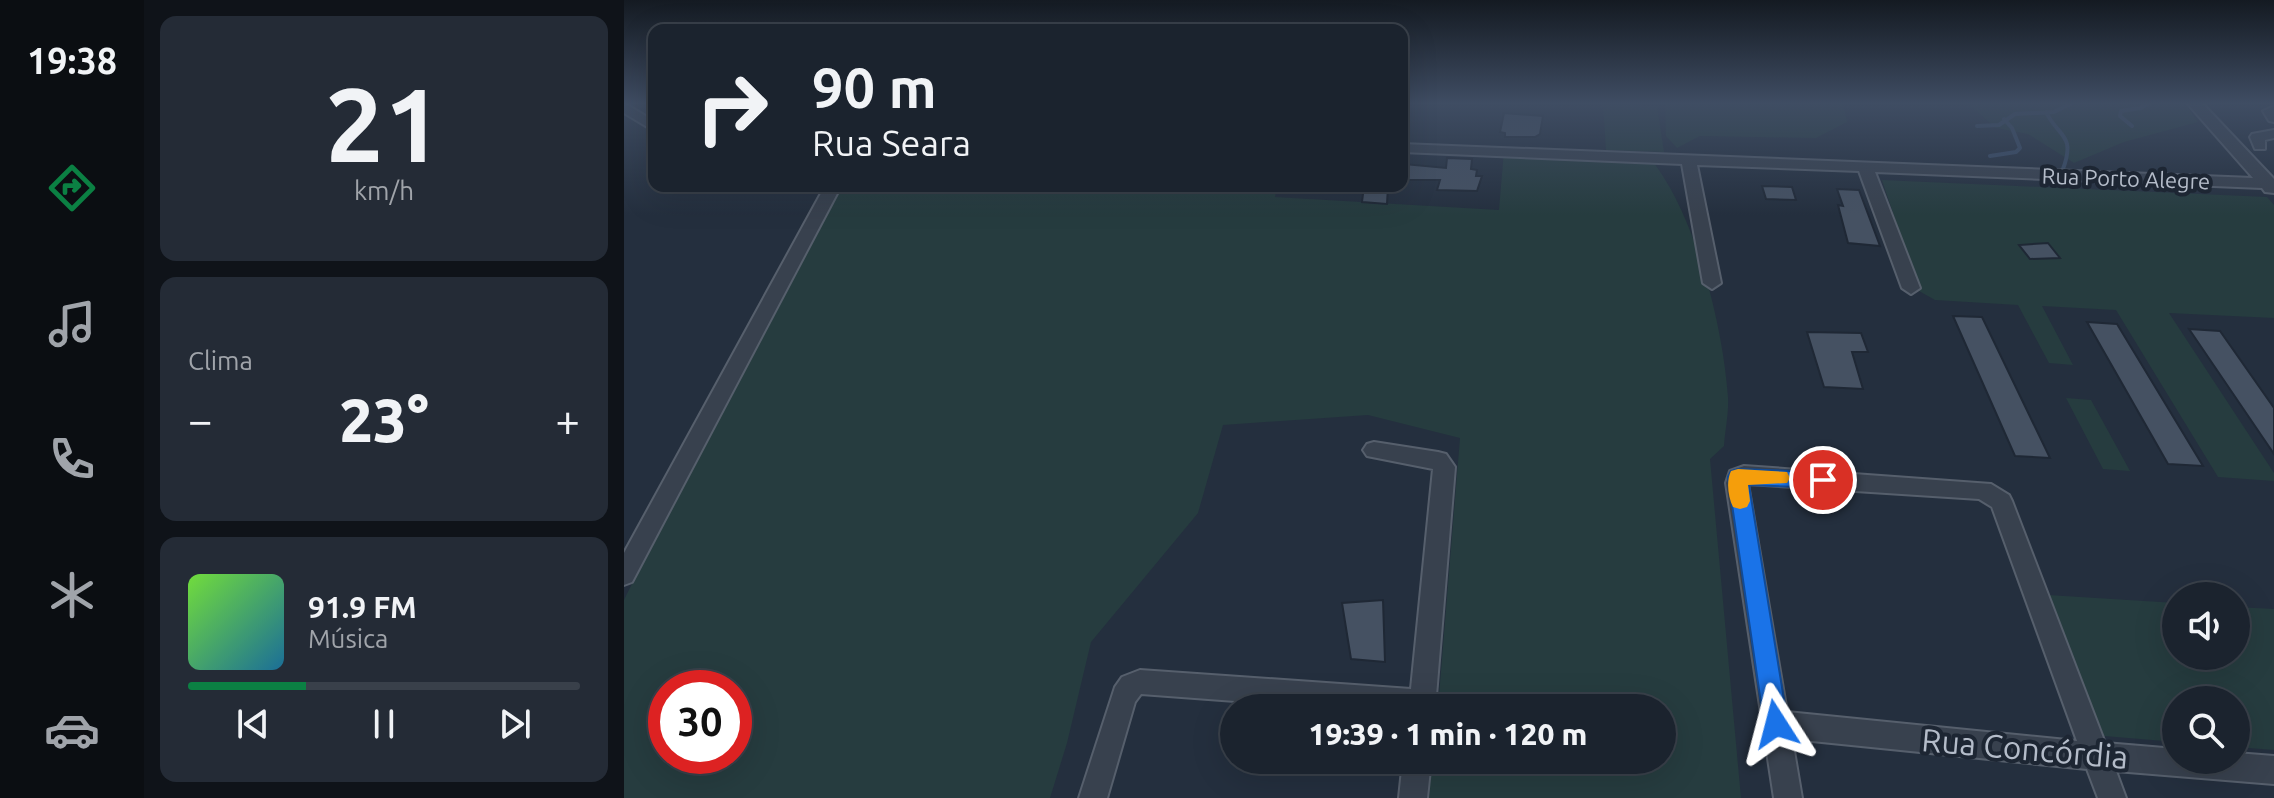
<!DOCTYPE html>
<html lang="pt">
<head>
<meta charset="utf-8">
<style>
	:root { --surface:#1b232e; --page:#242b36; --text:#f1f3f6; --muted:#a0a4aa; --line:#39404a; --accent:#0b8043 }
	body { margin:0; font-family:Ubuntu,sans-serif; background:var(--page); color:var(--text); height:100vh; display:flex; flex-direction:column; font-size:30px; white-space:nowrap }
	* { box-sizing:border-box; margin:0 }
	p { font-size:26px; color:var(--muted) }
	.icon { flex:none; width:44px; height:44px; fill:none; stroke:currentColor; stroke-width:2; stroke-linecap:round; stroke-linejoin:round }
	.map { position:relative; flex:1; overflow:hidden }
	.sheet { display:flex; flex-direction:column; gap:16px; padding:16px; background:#0f1319; width:480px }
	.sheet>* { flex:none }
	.banner { position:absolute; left:24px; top:24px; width:760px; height:168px; border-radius:16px; box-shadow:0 8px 32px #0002,0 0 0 2px var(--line); background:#1b232e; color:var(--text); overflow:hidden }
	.buttons { position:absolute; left:1538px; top:582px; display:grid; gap:16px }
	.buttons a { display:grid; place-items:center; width:88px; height:88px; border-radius:50%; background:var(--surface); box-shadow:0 8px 32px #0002,0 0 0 2px var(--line); font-size:40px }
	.speed { position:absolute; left:24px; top:670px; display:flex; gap:16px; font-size:40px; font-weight:700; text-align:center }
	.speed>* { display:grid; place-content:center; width:104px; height:104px; border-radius:50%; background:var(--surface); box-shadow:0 8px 32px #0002,0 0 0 2px var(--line); line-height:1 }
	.speed .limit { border:12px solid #d22; background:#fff; color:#111 }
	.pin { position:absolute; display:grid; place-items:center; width:68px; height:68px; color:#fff; margin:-34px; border:4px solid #fff; border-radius:50%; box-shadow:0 2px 8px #0007 }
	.me { position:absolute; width:88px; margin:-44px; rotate:351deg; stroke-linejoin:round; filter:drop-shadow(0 0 6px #0008) }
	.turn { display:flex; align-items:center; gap:28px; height:168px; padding:0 32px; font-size:36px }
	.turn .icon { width:104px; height:104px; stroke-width:2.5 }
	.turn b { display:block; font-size:56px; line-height:68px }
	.big { font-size:60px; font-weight:800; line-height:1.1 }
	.sheet .card { flex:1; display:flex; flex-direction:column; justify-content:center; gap:12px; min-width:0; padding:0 28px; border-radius:16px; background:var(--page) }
	.sheet .dial { align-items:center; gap:0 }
	.dial b { font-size:104px; line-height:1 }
	.song { display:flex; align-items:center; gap:24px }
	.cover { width:96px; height:96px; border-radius:12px; background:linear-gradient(135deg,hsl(100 70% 55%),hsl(200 70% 35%)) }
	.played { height:8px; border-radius:4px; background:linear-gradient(90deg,var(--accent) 30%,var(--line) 30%) }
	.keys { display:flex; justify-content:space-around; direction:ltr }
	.heat { display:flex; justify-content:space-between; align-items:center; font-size:44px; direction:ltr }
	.trip { position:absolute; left:596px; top:694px; width:456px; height:80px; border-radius:40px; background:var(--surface); box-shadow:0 8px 32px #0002,0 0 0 2px var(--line); font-weight:800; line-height:80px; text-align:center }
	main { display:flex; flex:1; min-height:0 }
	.menu { display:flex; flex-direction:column; width:144px; justify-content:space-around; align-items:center; background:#0b0e12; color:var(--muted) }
	.menu .icon { width:56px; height:56px }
	.menu .active { color:var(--accent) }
	.menu b { font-size:36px; color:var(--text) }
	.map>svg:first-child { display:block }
	.green { fill:#263c3f; fill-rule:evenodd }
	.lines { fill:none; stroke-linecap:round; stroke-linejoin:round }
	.stream { stroke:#394c67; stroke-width:4 }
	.building { fill:#455162; stroke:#1f2835; stroke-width:2 }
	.minor-casing { stroke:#565f6c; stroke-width:4 }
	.minor { fill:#38414e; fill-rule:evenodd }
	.route { fill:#1a73e8; stroke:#114b97; stroke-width:2 }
	.slow { fill:#f59e0b }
	.labels { text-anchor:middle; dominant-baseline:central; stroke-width:8; stroke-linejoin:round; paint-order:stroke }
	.far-street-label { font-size:22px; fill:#b4bcc9; stroke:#1d2633 }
	.near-street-label { font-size:32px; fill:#b4bcc9; stroke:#1d2633 }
</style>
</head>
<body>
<main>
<nav class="menu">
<b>19:38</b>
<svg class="icon active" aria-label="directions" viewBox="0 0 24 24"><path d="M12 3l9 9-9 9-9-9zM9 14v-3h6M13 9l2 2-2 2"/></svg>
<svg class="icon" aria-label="music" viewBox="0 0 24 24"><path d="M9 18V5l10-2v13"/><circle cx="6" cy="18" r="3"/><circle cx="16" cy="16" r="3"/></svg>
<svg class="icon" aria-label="phone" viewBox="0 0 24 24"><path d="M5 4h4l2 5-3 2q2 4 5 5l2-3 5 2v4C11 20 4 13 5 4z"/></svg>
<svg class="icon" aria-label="climate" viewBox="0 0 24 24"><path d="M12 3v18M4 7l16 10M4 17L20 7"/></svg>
<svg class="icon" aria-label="car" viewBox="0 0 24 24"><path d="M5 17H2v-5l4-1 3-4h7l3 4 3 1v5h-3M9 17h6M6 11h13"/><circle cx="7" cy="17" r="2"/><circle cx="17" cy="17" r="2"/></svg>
</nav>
<section class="sheet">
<div class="card dial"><b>21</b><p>km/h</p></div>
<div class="card"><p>Clima</p>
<div class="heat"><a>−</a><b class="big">23°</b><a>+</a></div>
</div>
<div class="card">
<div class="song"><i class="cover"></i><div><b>91.9 FM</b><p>Música</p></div></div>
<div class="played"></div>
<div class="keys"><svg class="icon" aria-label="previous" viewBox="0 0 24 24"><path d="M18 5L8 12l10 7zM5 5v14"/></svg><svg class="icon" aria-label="pause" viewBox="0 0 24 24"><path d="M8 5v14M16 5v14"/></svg><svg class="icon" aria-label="next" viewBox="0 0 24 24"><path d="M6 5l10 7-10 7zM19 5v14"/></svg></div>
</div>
</section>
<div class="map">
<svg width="1650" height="798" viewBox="0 0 1650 798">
	<rect width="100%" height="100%" fill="#242f3e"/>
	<!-- green -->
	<path class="green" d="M 1041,103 L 1219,103 L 1223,122 L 1192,138 L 1076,136 L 1053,148 L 1042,136 Z
		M 1343,103 L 1560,103 L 1574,122 L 1500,142 L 1450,163 L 1404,134 L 1372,128 Z
		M 979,104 L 1033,106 L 1040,152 L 982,150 Z
		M 880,150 L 1024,156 C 1071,210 1099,326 1104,397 C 1105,413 1101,430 1100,446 L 1086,459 L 1117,798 L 805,798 L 808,760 L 1038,760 L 1038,708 L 814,708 L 836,438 L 744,415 L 599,425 L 574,513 L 467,642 L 443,743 L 426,798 L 0,798 L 0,600 L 204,186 L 653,186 L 651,197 L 875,210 ZM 42,688 L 110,688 L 110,756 L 42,756 Z
		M 1258,180 L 1643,197 L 1650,205 L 1650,318 L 1545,313 L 1650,473 L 1650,481 L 1594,477 L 1492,310 L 1418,306 L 1449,365 L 1425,363 L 1394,305 L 1311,300 L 1295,291 Z
		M 1442,398 L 1467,400 L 1506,471 L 1479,469 Z
		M 1424,595 L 1552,603 L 1552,656 L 1612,656 L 1612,607 L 1650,609 L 1650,750 L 1612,747 L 1612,700 L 1552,700 L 1552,742 L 1480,736 Z"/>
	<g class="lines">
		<!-- stream -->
		<path class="stream" d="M 1422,112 C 1434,137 1452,134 1439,169
			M 1353,126 L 1375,125 L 1391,114 L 1430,112 L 1448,103
			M 1508,126 L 1496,116 L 1497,111 L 1517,108 L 1525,103
			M 1366,156 L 1392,152 L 1396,148 L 1388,128 L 1380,119"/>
	</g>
	<!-- building -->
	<path class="building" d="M 880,113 L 919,116 L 916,134 L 911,137 L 881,137 L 881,133 L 876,132 Z
		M 823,158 L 848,159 L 847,169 L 853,170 L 852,176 L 858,176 L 853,191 L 813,190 L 816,180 L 778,180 L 780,164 L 822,168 Z
		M 740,186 L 764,186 L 763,204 L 738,202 Z
		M 1138,186 L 1168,187 L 1172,200 L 1142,199 Z
		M 1213,189 L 1235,190 L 1256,246 L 1224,243 L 1214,205 L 1219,206 Z
		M 1424,243 L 1436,258 L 1406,259 L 1395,245 Z
		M 1329,316 L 1358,317 L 1426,458 L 1391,456 Z
		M 1463,322 L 1493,324 L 1579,466 L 1544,464 Z
		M 1565,329 L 1596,331 L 1650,408 L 1650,454 Z
		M 1183,332 L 1237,333 L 1244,352 L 1228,352 L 1239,389 L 1200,387 Z
		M 759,600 L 761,662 L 727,659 L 718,603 Z"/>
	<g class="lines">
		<defs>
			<path id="minor" d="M 0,103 L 30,121 L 30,131 L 0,113 Z
				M 1563,103 L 1578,103 L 1650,179 L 1650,193 L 1641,192 L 1638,188 L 1251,172 L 1296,288 L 1287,294 L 1278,288 L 1235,171 L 1073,165 L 1097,283 L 1088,289 L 1079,283 L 1058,164 L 778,152 L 778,144 L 1629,178 Z
				M 1650,106 L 1650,122 L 1645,121 L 1639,111 Z
				M 1650,130 L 1650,138 L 1641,140 L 1641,149 L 1631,149 L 1626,137 L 1628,134 Z
				M 201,186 L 217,186 L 8,582 L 0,585 L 0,553 Z
				M 750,442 L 814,452 L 822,454 L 831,467 L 811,708 L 707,708 L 517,694 L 511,702 L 483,798 L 455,798 L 491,687 L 498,677 L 516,670 L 787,689 L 809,469 L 743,456 L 739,450 L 743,444 Z
				M 1120,466 L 1367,484 L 1385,495 L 1388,501 L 1481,743 L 1552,749 L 1552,760 L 1612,760 L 1612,753 L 1650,756 L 1650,784 L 1492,771 L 1502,798 L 1474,798 L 1463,769 L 1168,739 L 1178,798 L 1150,798 L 1102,483 L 1106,471 ZM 1124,484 L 1355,499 L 1368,507 L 1453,741 L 1163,712 Z
				M 779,760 L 807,760 L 803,798 L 775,798 Z"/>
		</defs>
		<!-- minor casing -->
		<use href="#minor" class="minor-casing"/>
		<!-- minor -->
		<use href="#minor" class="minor"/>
	</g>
	<!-- sky -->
	<linearGradient id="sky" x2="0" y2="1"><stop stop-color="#141a22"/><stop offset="0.48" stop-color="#3f4d63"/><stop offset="1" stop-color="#3f4d63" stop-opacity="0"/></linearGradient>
	<rect width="1650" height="215" fill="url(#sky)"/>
	<!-- route -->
	<path class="route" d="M 1114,469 L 1199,472 L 1206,475 L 1209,480 L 1206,486 L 1199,488 L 1125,485 L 1164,724 L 1161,732 L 1152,736 L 1144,732 L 1140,724 L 1104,477 L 1107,471 Z"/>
	<!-- slow -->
	<path class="slow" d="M 1114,469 L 1163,472 L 1166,478 L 1163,483 L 1124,485 L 1126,501 L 1123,507 L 1116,509 L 1109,507 C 1104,497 1102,481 1107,471 Z"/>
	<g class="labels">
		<!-- far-street labels -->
		<g class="far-street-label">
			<text transform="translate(1502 178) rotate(2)">Rua Porto Alegre</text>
		</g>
		<!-- near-street labels -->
		<g class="near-street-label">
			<text transform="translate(1401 748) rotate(5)">Rua Concórdia</text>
		</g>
	</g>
</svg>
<div class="buttons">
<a><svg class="icon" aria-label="sound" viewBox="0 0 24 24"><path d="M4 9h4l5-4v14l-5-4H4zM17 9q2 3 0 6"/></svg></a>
<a><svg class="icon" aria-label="search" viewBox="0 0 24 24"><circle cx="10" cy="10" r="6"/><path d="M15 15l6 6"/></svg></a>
</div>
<div class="speed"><div class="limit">30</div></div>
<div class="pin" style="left:1199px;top:480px;background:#d93025"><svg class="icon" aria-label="arrive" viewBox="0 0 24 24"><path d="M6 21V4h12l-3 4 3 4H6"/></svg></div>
<svg class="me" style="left:1152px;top:724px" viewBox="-20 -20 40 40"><path d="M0-17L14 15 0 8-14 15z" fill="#1a73e8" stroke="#fff" stroke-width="4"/></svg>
<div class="trip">19:39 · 1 min · 120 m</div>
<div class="banner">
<div class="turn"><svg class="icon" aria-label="right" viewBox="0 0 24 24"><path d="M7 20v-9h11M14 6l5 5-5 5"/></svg><div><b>90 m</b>Rua Seara</div></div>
</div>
</div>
</main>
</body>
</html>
